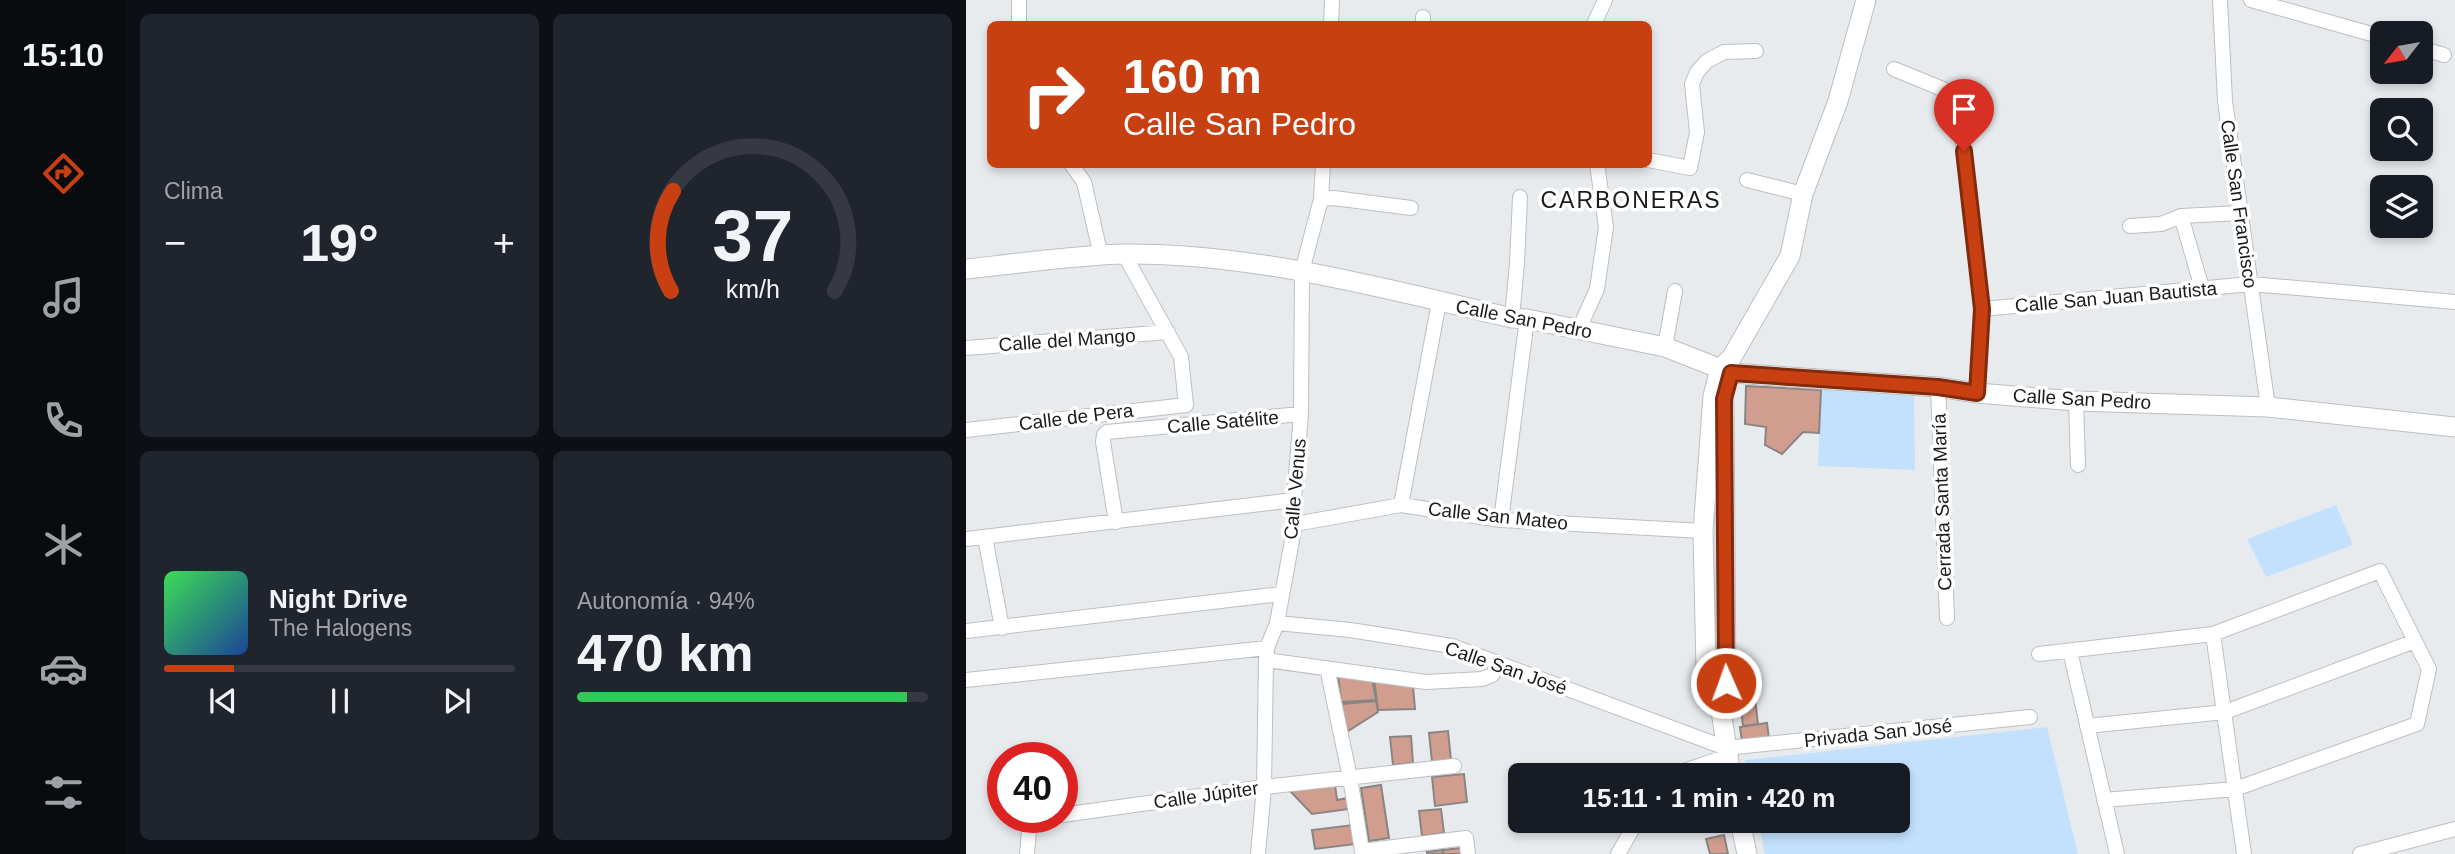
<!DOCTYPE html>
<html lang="es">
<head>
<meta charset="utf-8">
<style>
	:root { --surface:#171b24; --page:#20242c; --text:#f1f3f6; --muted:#9ea1a6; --line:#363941; --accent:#c84012 }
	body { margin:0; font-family:Arial,sans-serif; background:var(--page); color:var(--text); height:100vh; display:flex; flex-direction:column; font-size:26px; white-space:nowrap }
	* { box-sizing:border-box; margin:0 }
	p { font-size:23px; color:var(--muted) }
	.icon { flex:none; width:38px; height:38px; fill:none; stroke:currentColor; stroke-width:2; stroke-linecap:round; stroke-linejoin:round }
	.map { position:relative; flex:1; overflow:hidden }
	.sheet { display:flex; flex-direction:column; gap:14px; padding:14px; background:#0d0f14; width:840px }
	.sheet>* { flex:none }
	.hud { position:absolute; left:21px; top:21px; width:665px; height:147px; border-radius:10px; box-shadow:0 4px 10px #0003; background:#c84012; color:#fff; overflow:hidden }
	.needle { width:46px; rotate:239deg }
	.buttons { position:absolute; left:1404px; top:21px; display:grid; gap:14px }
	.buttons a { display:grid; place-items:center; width:63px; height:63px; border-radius:10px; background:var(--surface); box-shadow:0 4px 10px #0003; font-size:35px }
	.speed { position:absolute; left:21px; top:742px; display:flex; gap:14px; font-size:35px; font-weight:700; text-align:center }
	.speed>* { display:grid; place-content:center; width:91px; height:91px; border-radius:50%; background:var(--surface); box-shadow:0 4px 10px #0003; line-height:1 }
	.speed .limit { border:10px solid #d22; background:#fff; color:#111 }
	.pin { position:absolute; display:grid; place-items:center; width:60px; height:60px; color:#fff; margin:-72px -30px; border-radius:50% 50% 50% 0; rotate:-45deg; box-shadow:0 0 7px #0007 }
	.pin .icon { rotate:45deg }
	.me { position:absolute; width:77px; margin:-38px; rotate:358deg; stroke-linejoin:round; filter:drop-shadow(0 0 5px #0008) }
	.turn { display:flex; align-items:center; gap:24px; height:147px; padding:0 21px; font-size:32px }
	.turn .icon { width:91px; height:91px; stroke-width:2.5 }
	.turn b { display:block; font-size:49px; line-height:60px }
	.big { font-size:52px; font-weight:700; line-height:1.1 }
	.sheet .widget { flex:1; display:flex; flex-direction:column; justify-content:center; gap:10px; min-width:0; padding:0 24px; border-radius:10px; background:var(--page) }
	.sheet .dial { align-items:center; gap:0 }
	.dial svg { height:182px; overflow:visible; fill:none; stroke:var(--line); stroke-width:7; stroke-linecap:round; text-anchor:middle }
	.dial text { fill:var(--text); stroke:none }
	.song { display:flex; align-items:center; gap:21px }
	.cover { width:84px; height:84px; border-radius:10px; background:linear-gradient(135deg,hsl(130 70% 55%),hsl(220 70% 35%)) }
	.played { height:7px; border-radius:4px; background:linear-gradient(90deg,var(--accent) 20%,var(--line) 20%) }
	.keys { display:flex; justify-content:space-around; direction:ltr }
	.heat { display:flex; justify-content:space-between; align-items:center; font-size:38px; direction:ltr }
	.charge { height:10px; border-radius:5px; background:linear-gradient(90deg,#34c759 94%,var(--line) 0) }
	.sheet .tiles { flex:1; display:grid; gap:14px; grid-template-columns:repeat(2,1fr) }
	.trip { position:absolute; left:542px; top:763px; width:402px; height:70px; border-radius:10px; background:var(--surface); box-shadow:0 4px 10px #0003; font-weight:700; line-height:70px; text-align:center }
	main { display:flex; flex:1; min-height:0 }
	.tabs { display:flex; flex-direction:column; width:126px; justify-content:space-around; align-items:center; background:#090b0e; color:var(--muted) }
	.tabs .icon { width:49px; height:49px }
	.tabs .current { color:var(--accent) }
	.tabs b { font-size:32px; color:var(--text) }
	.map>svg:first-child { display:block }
	.green { fill:#c3e1fd }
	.building { fill:#d19d8e; stroke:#898584; stroke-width:2 }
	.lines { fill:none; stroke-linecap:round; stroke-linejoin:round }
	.street-casing { stroke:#bcbfc2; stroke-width:16 }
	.secondary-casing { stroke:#bcbfc2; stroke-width:21 }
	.street { stroke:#fff; stroke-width:14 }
	.secondary { stroke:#fff; stroke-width:19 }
	.route-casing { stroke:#822a0c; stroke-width:18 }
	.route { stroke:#c84012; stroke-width:12 }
	.labels { text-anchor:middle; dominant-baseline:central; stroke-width:7; stroke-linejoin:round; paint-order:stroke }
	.street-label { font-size:19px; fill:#1a1b1c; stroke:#fff }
	.quarter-label { font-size:23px; letter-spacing:2px; fill:#1a1b1c; stroke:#fff }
</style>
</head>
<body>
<main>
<nav class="tabs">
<b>15:10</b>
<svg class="icon current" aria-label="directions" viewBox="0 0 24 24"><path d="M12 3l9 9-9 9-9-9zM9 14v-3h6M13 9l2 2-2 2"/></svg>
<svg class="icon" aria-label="music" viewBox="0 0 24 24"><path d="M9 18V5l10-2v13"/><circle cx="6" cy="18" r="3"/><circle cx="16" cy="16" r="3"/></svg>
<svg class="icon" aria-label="phone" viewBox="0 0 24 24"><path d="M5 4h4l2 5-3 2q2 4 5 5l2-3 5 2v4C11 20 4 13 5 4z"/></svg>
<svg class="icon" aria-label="climate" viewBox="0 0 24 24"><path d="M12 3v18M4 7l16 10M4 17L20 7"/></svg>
<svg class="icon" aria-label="car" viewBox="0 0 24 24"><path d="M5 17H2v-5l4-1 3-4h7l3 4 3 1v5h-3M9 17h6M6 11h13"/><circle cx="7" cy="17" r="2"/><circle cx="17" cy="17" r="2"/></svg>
<svg class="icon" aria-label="filters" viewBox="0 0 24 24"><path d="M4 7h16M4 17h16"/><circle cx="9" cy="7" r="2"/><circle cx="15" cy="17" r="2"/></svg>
</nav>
<section class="sheet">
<div class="tiles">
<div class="widget"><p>Clima</p>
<div class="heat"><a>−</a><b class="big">19°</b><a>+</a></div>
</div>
<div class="widget dial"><svg viewBox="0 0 100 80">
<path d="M14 69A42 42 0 1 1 86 69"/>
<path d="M14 69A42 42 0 0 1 15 25" stroke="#c84012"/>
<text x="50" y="56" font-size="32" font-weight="700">37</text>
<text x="50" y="72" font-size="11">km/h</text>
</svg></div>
<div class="widget">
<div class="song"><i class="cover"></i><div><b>Night Drive</b><p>The Halogens</p></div></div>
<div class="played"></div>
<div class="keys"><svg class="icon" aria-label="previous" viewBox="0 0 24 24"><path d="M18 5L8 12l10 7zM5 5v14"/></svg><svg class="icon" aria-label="pause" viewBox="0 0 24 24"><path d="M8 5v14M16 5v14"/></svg><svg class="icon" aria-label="next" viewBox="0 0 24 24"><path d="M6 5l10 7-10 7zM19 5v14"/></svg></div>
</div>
<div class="widget"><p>Autonomía · 94%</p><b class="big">470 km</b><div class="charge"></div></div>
</div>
</section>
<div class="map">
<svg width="1489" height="854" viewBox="0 0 1489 854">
	<rect width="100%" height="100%" fill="#e8ebee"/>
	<!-- green -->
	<path class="green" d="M 855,390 L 948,391 L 949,470 L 852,466 Z
		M 1370,505 L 1387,545 L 1300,577 L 1281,539 Z
		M 1081,727 L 1112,854 L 799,854 L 792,821 L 933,821 L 933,775 L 782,775 L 779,760 Z"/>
	<!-- building -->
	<path class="building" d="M 780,386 L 855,390 L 853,433 L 837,432 L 816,454 L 799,445 L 800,427 L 779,424 Z
		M 372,674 L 406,678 L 410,700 L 375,702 Z
		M 408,678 L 447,686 L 449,709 L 412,710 Z
		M 789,698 L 792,724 L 777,726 L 774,700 Z
		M 410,701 L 412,712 L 379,733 L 376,704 Z
		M 801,723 L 803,739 L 776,742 L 774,727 Z
		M 482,731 L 485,760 L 466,762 L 463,733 Z
		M 445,736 L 447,763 L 427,765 L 424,737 Z
		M 498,774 L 501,802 L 469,806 L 466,777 Z
		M 369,785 L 371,800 L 382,798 L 383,809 L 346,814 L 324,791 Z
		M 415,785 L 423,838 L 403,841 L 395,788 Z
		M 475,809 L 478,833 L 456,836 L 453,811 Z
		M 736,821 L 754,821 L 755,827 L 738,830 Z
		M 387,825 L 390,844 L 349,849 L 346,830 Z
		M 758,835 L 762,854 L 744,854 L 740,839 Z
		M 495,848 L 495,854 L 477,854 L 477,850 Z
		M 476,850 L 477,854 L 461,854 L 461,852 Z"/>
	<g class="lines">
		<defs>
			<path id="street" d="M 53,0 L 53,24
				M 1254,0 L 1259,101 L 1302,407
				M 1285,0 L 1416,37
				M 457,17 L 457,24
				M 365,24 L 366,0
				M 628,24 L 639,0
				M 1454,48 L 1478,55
				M 928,69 L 979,90 L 985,96 L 995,124 L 1016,309 L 1011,393
				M 682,160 L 724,168 L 731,132 L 726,84 L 731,72 L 741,61 L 758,52 L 790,51
				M 105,164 L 118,182 L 135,256
				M 781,180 L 837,194
				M 355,199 L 368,198 L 445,208
				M 1215,216 L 1236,288
				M 1164,226 L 1195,224 L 1215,216 L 1275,213
				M 1016,309 L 1285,284 L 1489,302
				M 546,318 L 551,263 L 554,197
				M 613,329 L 631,289 L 640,227 L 631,164
				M 699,347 L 709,291
				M 0,348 L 202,332
				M 972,387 L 981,618
				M 1110,401 L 1112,465
				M 0,430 L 220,405 L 215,357 L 158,254
				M 435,505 L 473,302
				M 535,520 L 561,319
				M 150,522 L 137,442 L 138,435 L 141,432 L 335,414
				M 329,524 L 435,505 L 535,520 L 737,531
				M 19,537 L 36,628
				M 0,539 L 328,500
				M 311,623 L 384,630 L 486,646 L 760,748 L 1064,717
				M 0,631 L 315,594
				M 1247,634 L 1278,854
				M 1104,651 L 1151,854
				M 1073,654 L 1247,634 L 1414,571 L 1463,669 L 1451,724 L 1269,789 L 1138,800
				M 300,660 L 460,682 L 516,679 L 526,675 L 534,664
				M 361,668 L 384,778 L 396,851 L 500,838 L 502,854
				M 0,680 L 301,648
				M 1121,726 L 1259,712 L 1449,641
				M 706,775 L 762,756
				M 96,815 L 298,787 L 488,766
				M 61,854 L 64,819 L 77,817
				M 292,854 L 298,787 L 300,660 L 301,648 L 311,623 L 329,524 L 328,500 L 335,414 L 336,271 L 355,199 L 357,164
				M 652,854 L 671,821
				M 1394,854 L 1489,829"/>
			<path id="secondary" d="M 0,269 C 51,264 108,255 159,254 C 290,253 419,289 546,318 L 561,319 L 699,347 L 765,373 L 972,387 L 1011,393 L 1110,401 L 1302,407 L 1489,427
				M 754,705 L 760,683 L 758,403
				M 765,775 L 754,705 L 742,683 L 740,669 L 737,531 L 747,396 L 754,369 L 766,357 L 824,256 L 837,194 L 872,101 L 900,0
				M 774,821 L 781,854"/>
		</defs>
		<!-- street casing -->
		<use href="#street" class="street-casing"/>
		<!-- secondary casing -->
		<use href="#secondary" class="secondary-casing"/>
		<!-- street -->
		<use href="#street" class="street"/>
		<!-- secondary -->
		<use href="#secondary" class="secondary"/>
	</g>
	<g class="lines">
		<defs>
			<path id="route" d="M 760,683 L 758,399 L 765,373 L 972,387 L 1011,393 L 1016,309 L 998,151"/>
		</defs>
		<!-- route casing -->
		<use href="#route" class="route-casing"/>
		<!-- route -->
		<use href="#route" class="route"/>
	</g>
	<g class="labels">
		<!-- street labels -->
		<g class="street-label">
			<text transform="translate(1273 204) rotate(82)">Calle San Francisco</text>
			<text transform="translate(1150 297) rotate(-5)">Calle San Juan Bautista</text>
			<text transform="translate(558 319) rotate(11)">Calle San Pedro</text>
			<text transform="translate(101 340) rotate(-4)">Calle del Mango</text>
			<text transform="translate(1116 399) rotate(3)">Calle San Pedro</text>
			<text transform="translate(110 417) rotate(-7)">Calle de Pera</text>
			<text transform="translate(257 422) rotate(-5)">Calle Satélite</text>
			<text transform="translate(329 489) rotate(-85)">Calle Venus</text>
			<text transform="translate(976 502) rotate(-92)">Cerrada Santa María</text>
			<text transform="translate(532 516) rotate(6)">Calle San Mateo</text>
			<text transform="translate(540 668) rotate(19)">Calle San José</text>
			<text transform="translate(912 733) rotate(-6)">Privada San José</text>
			<text transform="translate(240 795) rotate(-8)">Calle Júpiter</text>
		</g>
		<!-- quarter labels -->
		<g class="quarter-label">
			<text x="665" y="200">CARBONERAS</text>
		</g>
	</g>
</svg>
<div class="buttons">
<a><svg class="needle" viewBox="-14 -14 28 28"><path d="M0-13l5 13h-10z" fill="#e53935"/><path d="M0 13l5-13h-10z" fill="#9ea1a6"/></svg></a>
<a><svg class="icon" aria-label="search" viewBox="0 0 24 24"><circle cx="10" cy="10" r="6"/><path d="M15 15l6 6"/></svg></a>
<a><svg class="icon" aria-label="layers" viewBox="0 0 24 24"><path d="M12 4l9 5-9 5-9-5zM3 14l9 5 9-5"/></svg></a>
</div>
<div class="speed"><div class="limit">40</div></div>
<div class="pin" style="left:998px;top:151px;background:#d93025"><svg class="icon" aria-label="arrive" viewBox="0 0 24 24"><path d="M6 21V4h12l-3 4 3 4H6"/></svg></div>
<svg class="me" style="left:760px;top:683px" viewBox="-20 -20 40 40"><circle r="17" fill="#c84012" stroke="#fff" stroke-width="3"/><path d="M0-11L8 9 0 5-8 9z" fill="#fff"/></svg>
<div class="trip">15:11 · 1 min · 420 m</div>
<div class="hud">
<div class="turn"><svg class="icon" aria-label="right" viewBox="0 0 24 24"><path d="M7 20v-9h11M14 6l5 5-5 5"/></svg><div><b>160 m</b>Calle San Pedro</div></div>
</div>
</div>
</main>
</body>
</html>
